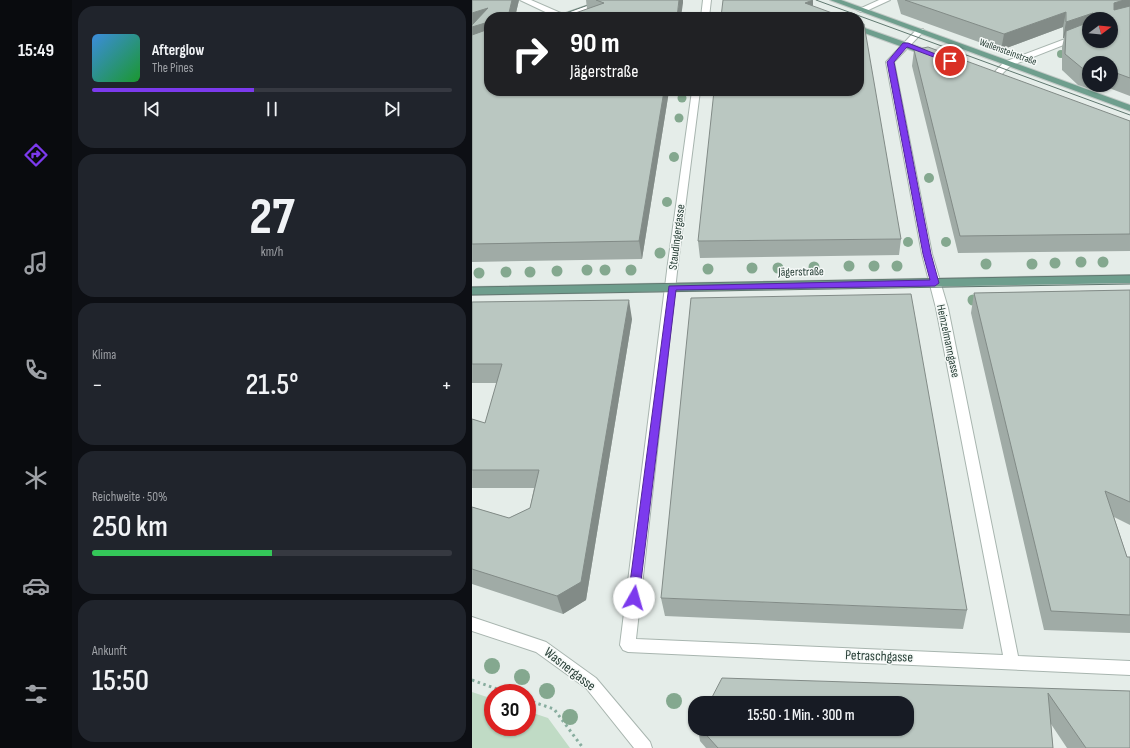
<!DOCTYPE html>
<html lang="de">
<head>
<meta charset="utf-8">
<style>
	:root { --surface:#171b24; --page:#20242c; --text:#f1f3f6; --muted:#9ea1a6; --line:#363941; --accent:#7c3aed }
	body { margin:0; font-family:"Sofia Sans Condensed",sans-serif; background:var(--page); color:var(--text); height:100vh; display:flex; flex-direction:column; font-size:15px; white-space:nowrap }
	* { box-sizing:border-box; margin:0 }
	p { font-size:13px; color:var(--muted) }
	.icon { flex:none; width:22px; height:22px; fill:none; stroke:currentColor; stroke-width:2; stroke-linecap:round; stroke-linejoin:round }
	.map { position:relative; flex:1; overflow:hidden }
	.details { display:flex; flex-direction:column; gap:6px; padding:6px; background:#0d0f14; width:400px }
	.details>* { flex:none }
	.hud { position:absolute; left:12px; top:12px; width:380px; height:84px; border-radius:16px; box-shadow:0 1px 3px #0004; background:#202124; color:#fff; overflow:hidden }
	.needle { width:26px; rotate:74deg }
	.fabs { position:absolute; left:610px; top:12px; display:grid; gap:8px }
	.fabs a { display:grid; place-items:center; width:36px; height:36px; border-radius:50%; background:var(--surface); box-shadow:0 1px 3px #0004; font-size:20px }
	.speed { position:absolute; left:12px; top:684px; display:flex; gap:8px; font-size:20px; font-weight:700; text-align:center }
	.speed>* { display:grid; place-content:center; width:52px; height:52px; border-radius:50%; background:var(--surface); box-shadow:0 1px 3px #0004; line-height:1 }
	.speed .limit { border:6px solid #d22; background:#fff; color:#111 }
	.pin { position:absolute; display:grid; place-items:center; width:34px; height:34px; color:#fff; margin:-17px; border:2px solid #fff; border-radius:50%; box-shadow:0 1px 4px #0007 }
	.me { position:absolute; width:44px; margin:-22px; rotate:7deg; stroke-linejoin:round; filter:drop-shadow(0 0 3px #0008) }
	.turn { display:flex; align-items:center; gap:14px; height:84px; padding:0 20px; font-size:18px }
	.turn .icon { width:52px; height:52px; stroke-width:2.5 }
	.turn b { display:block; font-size:28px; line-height:34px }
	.big { font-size:30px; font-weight:600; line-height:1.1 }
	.details .tile { flex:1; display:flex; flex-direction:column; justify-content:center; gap:6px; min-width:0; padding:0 14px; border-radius:16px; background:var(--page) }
	.details .dial { align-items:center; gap:0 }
	.dial b { font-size:52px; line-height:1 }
	.song { display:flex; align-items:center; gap:12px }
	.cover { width:48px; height:48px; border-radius:6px; background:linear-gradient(135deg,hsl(210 70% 55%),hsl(130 70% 35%)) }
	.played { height:4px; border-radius:2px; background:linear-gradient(90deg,var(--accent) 45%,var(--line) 45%) }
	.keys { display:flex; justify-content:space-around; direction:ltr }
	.heat { display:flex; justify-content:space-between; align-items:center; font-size:22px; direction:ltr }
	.charge { height:6px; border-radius:3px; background:linear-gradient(90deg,#34c759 50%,var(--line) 0) }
	.trip { position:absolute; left:216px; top:696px; width:226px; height:40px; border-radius:16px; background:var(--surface); box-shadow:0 1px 3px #0004; font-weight:600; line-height:40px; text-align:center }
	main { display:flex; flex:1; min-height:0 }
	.dock { display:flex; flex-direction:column; width:72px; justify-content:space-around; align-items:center; background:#090b0e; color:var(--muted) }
	.dock .icon { width:28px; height:28px }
	.dock .active { color:var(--accent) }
	.dock b { font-size:18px; color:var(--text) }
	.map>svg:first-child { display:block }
	.green { fill:#c0dbc5 }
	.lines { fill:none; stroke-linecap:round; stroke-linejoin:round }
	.minor-casing { stroke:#a8b5af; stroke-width:2 }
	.major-casing { stroke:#c2c9c6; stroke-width:2 }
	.path { stroke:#88ad9f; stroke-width:3; stroke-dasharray:2.5 3.5; stroke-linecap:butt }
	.minor { fill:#fff; fill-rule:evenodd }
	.major { fill:#6e9e8d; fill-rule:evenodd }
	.tram { stroke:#607870; stroke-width:1 }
	.tree { fill:#84a88f }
	.wall { fill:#a0aba6; fill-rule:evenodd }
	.shaded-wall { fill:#828b87 }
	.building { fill:#bac7c1; stroke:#828b87 }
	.route { fill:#7c3aed; stroke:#51269a }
	.labels { text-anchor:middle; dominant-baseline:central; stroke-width:3; stroke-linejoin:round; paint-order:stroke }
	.far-street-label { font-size:10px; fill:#263d35; stroke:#f5f9f7 }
	.street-label { font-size:12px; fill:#263d35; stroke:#f5f9f7 }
	.near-street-label { font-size:14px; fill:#263d35; stroke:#f5f9f7 }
</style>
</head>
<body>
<main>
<nav class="dock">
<b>15:49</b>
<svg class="icon active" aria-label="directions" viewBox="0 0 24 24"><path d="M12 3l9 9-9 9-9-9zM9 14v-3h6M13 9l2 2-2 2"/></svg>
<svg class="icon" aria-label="music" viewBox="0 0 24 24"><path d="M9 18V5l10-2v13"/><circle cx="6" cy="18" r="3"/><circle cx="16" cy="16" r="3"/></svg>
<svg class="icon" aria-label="phone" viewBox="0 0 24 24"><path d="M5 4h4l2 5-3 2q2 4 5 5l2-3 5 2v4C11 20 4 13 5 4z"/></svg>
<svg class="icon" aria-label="climate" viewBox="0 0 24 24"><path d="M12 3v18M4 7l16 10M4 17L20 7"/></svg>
<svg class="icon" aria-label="car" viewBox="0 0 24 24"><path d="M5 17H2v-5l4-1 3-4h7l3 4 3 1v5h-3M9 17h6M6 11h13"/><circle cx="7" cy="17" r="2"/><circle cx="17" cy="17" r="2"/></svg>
<svg class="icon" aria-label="filters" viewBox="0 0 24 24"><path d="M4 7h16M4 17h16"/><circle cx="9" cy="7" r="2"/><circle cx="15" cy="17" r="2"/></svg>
</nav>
<section class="details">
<div class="tile">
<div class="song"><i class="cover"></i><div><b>Afterglow</b><p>The Pines</p></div></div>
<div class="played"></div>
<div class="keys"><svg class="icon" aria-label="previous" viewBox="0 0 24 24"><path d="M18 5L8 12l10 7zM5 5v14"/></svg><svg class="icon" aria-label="pause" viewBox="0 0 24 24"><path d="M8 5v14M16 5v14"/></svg><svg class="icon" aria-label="next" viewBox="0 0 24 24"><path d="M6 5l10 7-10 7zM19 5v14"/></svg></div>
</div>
<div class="tile dial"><b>27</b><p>km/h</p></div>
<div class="tile"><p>Klima</p>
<div class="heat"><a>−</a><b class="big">21.5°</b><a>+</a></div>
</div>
<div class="tile"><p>Reichweite · 50%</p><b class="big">250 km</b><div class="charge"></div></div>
<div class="tile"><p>Ankunft</p><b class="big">15:50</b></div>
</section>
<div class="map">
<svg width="658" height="748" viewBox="0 0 658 748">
	<rect width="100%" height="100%" fill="#e5ede9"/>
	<!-- green -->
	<path class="green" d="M 0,692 L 21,699 L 21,727 L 55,727 L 55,711 L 76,718 L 98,748 L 0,748 Z"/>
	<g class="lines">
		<defs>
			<path id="minor" d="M 48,0 L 59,0 L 91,14 L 131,0 L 142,0 L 98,17 L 84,17 Z
				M 231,0 L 239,0 L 237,17 L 229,17 Z
				M 407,0 L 418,0 L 392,12 L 389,12 L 385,10 Z
				M 445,29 L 451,29 L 452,31 L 422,62 L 460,254 L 476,308 L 546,656 L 658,661 L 658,675 L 156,652 L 151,650 L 148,645 L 196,263 L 220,91 L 228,91 L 206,263 L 164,639 L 531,655 L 464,308 L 450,254 L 414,62 Z
				M 617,30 L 617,35 L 538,66 L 525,79 L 522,80 L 518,77 L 532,62 Z
				M 0,617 L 74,642 L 124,678 L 178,742 L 180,748 L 162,748 L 114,688 L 64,652 L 0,631 Z"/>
			<path id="major" d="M 358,0 L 369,0 L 658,105 L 658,111 Z
				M 387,26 L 464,53 L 465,55 L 461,58 L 458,57 L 387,31 Z
				M 658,275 L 658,283 L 0,295 L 0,287 Z"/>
		</defs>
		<!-- minor casing -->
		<use href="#minor" class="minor-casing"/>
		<!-- major casing -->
		<use href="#major" class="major-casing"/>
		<!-- path -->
		<path class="path" d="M 0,680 L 36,693
			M 55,700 L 82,709 L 111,748"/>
		<!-- minor -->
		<use href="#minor" class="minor"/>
		<!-- major -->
		<use href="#major" class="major"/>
		<!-- tram -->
		<path class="tram" d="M 344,0 L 658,115
			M 83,17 L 130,0
			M 0,287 L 658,275
			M 0,295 L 658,284"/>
	</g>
	<!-- trees -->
	<g class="tree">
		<circle cx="589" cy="54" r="4"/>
		<circle cx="210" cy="98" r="4.5"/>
		<circle cx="207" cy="118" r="4.5"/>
		<circle cx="202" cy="157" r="5"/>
		<circle cx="457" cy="178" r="5"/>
		<circle cx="195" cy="202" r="5"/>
		<circle cx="436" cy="242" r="5"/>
		<circle cx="474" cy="242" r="5"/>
		<circle cx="188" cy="253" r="5.5"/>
		<circle cx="609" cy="262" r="5.5"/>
		<circle cx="631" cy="262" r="5.5"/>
		<circle cx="583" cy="263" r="5.5"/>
		<circle cx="514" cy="264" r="5.5"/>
		<circle cx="560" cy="264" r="5.5"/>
		<circle cx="377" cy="266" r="5.5"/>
		<circle cx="402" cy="266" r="5.5"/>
		<circle cx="425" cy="266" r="5.5"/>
		<circle cx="342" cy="267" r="5.5"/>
		<circle cx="280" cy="268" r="5.5"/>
		<circle cx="306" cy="268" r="5.5"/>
		<circle cx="236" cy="269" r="5.5"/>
		<circle cx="115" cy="270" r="5.5"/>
		<circle cx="133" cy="270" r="5.5"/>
		<circle cx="159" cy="270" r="5.5"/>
		<circle cx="85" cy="271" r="5.5"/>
		<circle cx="34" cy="272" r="5.5"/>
		<circle cx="58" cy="272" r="5.5"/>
		<circle cx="7" cy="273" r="5.5"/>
		<circle cx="501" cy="300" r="5.5"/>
		<circle cx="20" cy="666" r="8"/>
		<circle cx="50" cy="677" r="8"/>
		<circle cx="75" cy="691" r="8"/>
		<circle cx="202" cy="701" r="8"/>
		<circle cx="98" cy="717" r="8"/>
	</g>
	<!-- wall -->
	<path class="wall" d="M 0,0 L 47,0 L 43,17 L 17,17 L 17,91 L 197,91 L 170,259 L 0,262 Z
		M 114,0 L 211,0 L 211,3 L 115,9 Z
		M 425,0 L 658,0 L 658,96 L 629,85 L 626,92 L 606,85 L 590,70 L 590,47 L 592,38 L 591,38 L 591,27 L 529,50 L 429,14 ZM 617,19 L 639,19 L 617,41 ZM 617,63 L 639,63 L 639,85 L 617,85 Z
		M 442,50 L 658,121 L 658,251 L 486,253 L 440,66 Z
		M 429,239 L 427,255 L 228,258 L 226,241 Z
		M 658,290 L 658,525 L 642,517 L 655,557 L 658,557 L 658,633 L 572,630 L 499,313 L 502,293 Z
		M 0,302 L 160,319 L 114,600 L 91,614 L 0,584 L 0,507 L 37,518 L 58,508 L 62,488 L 0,488 L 0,419 L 13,423 L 25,383 L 0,383 Z
		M 189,598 L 495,610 L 491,629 L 193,616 Z
		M 658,691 L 658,748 L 595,748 L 579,724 L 581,748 L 234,748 L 228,741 L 226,729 L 435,729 L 237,703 Z"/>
	<!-- shaded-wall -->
	<path class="shaded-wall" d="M 40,0 L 47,0 L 43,17 L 36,17 Z
		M 207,0 L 211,0 L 211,3 L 209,17 L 205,17 Z
		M 341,0 L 341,15 L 333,3 Z
		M 652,0 L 658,0 L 658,13 L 639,19 L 642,3 Z
		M 16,8 L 15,24 L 13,23 L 17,40 L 0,38 L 0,13 Z
		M 594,12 L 591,27 L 529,50 L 532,34 Z
		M 621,13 L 620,19 L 617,19 L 617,29 L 594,31 L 592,38 L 591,38 L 594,22 Z
		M 192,91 L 197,91 L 170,259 L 167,241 Z
		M 157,300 L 160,319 L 114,600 L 91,614 L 85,596 Z"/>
	<!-- building -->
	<path class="building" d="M 0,0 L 40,0 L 36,17 L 17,17 L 17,91 L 192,91 L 167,241 L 0,244 L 0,35 L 14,30 L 15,24 L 13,23 L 0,27 L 0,25 L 16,8 L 0,13 Z
		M 124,0 L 207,0 L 205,17 L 92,17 L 132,3 Z
		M 251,0 L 341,0 L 333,3 L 371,17 L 249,17 Z
		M 433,0 L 652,0 L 642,3 L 642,10 L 658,6 L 658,78 L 639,71 L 639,63 L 617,63 L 617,71 L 610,68 L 593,54 L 594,31 L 617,22 L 617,41 L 639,41 L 639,19 L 621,19 L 621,13 L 594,22 L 594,12 L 532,34 Z
		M 387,23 L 392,24 L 429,239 L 226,241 L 242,91 L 387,91 Z
		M 456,47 L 658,121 L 658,234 L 488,236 L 442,50 Z
		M 658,290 L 658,502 L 633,491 L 655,557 L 658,557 L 658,615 L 579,611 L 502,293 Z
		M 439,294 L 495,610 L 189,598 L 219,298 Z
		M 157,300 L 109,582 L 85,596 L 0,569 L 0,507 L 37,518 L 58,508 L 67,470 L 0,470 L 0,419 L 13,423 L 30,364 L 0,364 L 0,302 Z
		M 250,678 L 658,691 L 658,748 L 614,748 L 576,693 L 581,748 L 246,748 L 229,729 L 435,729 L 435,703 L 237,703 Z"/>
	<!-- route -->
	<path class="route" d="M 431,43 L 436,43 L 481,61 L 475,62 L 435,47 L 422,62 L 459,254 L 467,283 L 463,286 L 204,290 L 167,598 L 166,601 L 162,603 L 158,601 L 156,598 L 197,286 L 458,280 L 451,254 L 415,62 Z"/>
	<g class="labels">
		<!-- far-street labels -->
		<g class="far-street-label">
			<text transform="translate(536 52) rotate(20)">Wallensteinstraße</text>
		</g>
		<!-- street labels -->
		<g class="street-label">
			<text transform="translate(205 237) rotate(-83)">Staudingergasse</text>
			<text transform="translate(329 272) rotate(-1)">Jägerstraße</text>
			<text transform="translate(476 341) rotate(78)">Heinzelmanngasse</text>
		</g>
		<!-- near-street labels -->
		<g class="near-street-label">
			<text transform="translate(407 656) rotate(2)">Petraschgasse</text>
			<text transform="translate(98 669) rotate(38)">Wasnergasse</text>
		</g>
	</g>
</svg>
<div class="fabs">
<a><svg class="needle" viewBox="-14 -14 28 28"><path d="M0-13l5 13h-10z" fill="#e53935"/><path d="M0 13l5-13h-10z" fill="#9ea1a6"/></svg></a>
<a><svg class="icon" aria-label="sound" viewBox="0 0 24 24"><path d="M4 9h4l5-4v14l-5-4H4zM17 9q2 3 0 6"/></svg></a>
</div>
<div class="speed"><div class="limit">30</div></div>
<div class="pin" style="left:478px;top:61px;background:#d93025"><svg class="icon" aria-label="arrive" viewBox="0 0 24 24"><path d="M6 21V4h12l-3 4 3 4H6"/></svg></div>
<svg class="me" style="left:162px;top:598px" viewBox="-20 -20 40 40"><circle r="19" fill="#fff"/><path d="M0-13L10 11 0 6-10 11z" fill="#7c3aed"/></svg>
<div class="trip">15:50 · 1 Min. · 300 m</div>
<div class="hud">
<div class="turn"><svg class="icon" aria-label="right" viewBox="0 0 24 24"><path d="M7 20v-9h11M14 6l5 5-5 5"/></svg><div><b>90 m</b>Jägerstraße</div></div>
</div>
</div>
</main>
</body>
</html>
